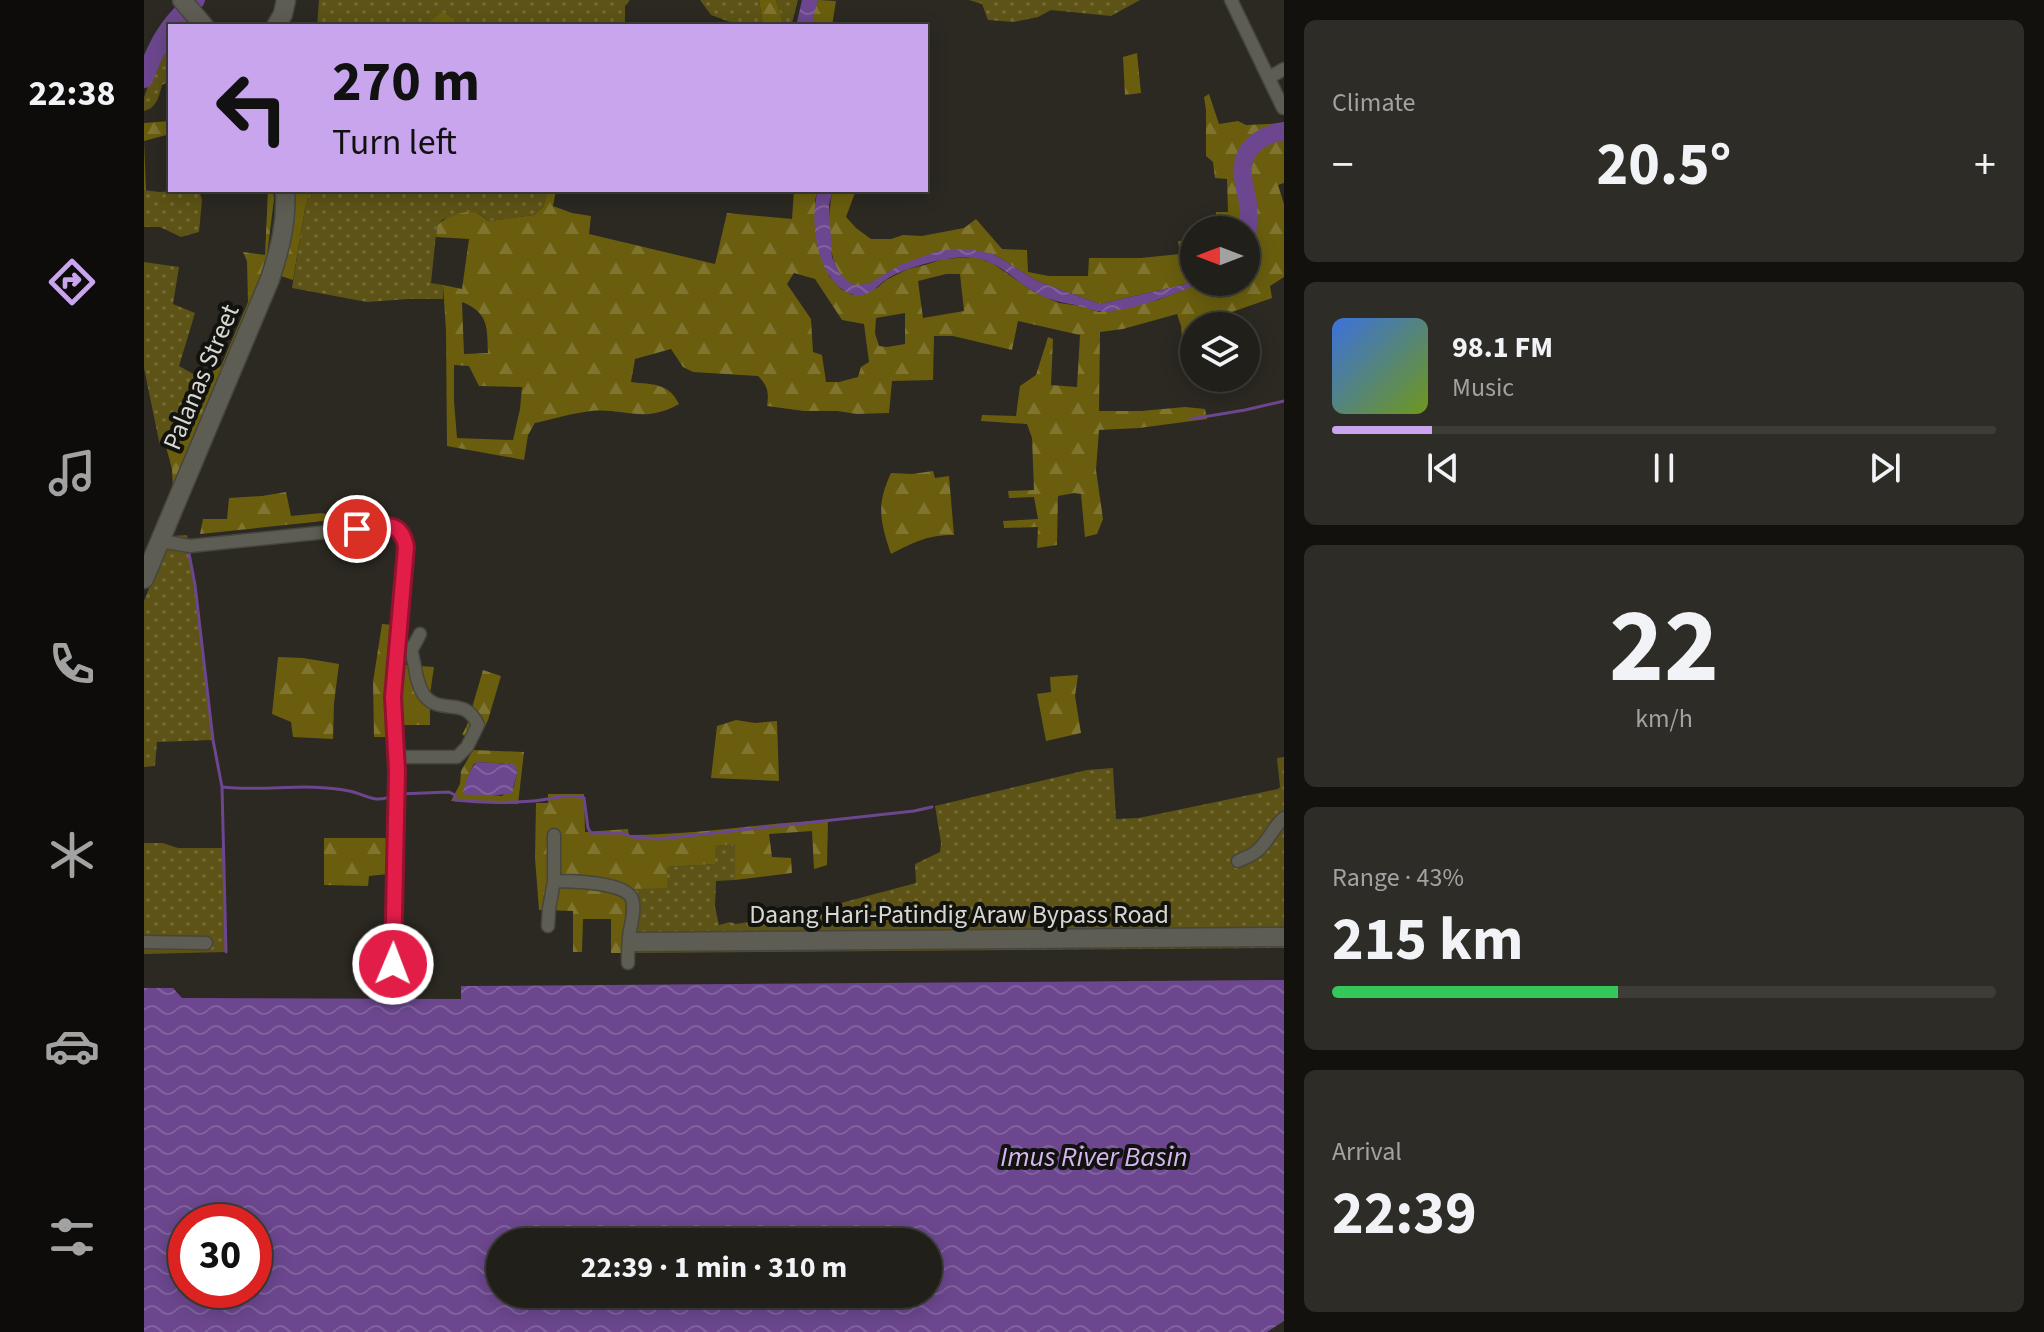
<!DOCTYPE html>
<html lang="en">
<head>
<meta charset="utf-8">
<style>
	:root { --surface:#201f19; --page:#2d2c26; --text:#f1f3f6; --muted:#a2a2a2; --line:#3d3d38; --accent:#c9a5ee }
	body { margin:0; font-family:"Source Sans 3",sans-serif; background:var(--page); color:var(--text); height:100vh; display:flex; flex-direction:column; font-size:30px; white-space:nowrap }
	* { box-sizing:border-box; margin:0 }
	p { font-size:26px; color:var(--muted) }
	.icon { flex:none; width:44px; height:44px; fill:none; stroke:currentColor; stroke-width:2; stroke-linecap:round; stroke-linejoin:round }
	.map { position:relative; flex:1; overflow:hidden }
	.sheet { display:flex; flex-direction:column; gap:20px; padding:20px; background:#12110e; width:760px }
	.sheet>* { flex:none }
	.guide { position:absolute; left:24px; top:24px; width:760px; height:168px; border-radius:0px; box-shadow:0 4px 20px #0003,0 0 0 2px var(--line); background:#c9a5ee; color:#111; overflow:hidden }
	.needle { width:52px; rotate:270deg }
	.controls { position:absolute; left:1036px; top:216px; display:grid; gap:16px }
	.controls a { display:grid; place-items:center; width:80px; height:80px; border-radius:50%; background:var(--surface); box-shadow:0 4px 20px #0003,0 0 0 2px var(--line); font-size:40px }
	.speed { position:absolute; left:24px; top:1204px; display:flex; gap:16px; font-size:40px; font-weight:700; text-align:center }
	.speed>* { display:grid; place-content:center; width:104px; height:104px; border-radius:50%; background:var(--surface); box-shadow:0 4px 20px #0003,0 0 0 2px var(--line); line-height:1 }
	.speed .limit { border:12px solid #d22; background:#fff; color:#111 }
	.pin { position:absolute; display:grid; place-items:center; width:68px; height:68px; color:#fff; margin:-34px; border:4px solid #fff; border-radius:50%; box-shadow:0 2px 8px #0007 }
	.me { position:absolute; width:88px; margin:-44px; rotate:1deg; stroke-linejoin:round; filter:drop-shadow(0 0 6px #0008) }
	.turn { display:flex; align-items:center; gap:28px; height:168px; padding:0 32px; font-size:36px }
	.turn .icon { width:104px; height:104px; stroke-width:2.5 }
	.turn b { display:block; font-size:56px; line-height:68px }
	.big { font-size:60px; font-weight:700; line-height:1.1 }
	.sheet .tile { flex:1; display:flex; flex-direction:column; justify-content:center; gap:12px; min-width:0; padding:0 28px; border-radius:12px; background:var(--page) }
	.sheet .dial { align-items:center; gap:0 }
	.dial b { font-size:104px; line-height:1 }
	.song { display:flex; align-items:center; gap:24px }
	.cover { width:96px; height:96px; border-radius:12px; background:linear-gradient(135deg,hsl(220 70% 55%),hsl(80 70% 35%)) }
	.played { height:8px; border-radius:4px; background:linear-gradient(90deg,var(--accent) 15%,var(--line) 15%) }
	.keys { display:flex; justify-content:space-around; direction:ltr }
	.heat { display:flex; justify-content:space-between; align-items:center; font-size:44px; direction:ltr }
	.charge { height:12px; border-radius:6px; background:linear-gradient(90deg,#34c759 43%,var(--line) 0) }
	.trip { position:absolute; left:342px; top:1228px; width:456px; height:80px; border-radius:40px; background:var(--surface); box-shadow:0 4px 20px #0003,0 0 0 2px var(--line); font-weight:700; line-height:80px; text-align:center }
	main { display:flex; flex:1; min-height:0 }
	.tabs { display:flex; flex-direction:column; width:144px; justify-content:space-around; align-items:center; background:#0d0c0a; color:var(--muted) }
	.tabs .icon { width:56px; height:56px }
	.tabs .selected { color:var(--accent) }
	.tabs b { font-size:36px; color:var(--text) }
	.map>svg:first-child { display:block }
	.grass { fill:url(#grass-dots) }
	.forest { fill:url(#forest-firs); fill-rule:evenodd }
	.water { fill:url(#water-waves); fill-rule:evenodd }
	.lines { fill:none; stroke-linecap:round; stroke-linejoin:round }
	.stream { stroke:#6c478f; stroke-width:3 }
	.river { stroke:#6c478f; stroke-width:18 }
	.street-casing { stroke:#46453e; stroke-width:15 }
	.secondary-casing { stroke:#46453e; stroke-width:21 }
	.street { stroke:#5e5d53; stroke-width:12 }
	.secondary { stroke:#5e5d53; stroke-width:18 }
	.route-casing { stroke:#92132f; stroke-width:20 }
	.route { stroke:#e11d48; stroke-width:14 }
	.labels { text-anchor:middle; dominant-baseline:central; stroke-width:8; stroke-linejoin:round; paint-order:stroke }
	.street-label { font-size:26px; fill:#d8d7d1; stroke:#12120e }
	.water-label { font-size:28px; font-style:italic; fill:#d3b6f2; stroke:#12120e }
</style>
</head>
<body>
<main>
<nav class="tabs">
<b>22:38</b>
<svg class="icon selected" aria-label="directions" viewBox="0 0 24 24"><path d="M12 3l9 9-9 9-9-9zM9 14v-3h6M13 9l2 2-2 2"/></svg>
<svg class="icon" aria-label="music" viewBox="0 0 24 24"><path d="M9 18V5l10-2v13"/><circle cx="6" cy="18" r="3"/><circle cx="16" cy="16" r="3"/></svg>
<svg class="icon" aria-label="phone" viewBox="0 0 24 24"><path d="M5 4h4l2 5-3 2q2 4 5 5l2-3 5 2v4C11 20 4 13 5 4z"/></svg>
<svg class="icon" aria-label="climate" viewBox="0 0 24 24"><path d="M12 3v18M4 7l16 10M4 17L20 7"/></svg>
<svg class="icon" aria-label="car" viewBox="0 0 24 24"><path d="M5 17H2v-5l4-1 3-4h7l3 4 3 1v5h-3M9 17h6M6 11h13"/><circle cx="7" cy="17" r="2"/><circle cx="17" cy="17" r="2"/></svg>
<svg class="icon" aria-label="filters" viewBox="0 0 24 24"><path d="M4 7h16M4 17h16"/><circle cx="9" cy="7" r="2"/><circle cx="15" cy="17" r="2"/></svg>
</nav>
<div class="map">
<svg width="1140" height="1332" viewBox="0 0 1140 1332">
	<defs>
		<pattern id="grass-dots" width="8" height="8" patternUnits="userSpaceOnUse" patternTransform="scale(2)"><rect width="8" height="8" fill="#5d5316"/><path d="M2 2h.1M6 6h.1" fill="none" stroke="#746b37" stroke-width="1.8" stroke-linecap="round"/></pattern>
		<pattern id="forest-firs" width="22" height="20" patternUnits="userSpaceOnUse" patternTransform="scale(2)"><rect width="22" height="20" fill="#6a5e0e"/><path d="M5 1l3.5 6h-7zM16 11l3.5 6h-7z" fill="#7f7430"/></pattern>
		<pattern id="water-waves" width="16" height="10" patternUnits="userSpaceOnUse" patternTransform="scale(2)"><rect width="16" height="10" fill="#6c478f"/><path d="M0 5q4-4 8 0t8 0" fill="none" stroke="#80619e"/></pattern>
	</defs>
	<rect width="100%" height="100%" fill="#2b2921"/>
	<!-- grass -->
	<path class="grass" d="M 175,0 L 486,0 L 481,6 L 481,26 L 312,26 L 310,20 L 287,20 L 284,26 L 173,26 Z
		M 556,0 L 615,0 L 619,26 L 597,26 L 567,15 Z
		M 632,0 L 654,0 L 648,23 L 639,23 Z
		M 825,0 L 996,0 L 967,16 L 907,10 L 894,17 L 870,22 L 844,20 L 838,4 Z
		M 26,38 L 26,81 L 18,85 C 15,96 13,108 0,111 C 0,106 0,102 0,98 C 1,92 22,43 26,38 Z
		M 0,190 L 15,192 L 55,190 L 58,200 L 55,232 L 37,237 L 16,227 L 0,227 Z
		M 166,190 L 404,190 L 399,207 L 390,215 L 345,221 L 334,213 L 299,219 L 293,225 L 287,283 L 299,285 L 299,299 L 265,299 L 223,302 L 148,288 L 161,208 Z
		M 0,262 L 35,267 L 29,304 L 51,313 L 35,366 L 60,380 C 56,397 56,424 41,436 C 34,441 23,442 16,446 L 0,368 Z
		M 43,535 L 51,585 L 69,740 L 13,742 L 11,766 L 0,767 L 0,601 L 26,536 Z
		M 1140,757 L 1140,948 L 480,953 L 482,888 L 523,867 L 571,864 L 571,846 L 591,844 L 591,880 L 572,881 L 571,907 L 575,925 L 586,922 L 592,924 L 667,911 L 772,883 L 771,864 L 796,852 L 797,843 L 791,806 L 943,770 L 969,768 L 972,819 L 995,818 L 1134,789 L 1136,787 L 1133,758 Z
		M 0,843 L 19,843 L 34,848 L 80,848 L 82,952 L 0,954 Z"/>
	<!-- forest -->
	<path class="forest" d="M 615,0 L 632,0 L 639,23 L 648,23 L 652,26 L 619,26 Z
		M 674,0 L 692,1 L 688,26 L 669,26 L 669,14 Z
		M 299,12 L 310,20 L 312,26 L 284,26 L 287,20 Z
		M 993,53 L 997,93 L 981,95 L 979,57 Z
		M 1065,94 L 1075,124 L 1094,121 L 1102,125 L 1140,123 L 1140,183 L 1134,185 L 1140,204 L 1140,277 L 1126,286 L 1128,298 L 1062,321 L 1062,326 L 1050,326 L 1050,365 L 1040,367 L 1037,326 L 1033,314 L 979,329 L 956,332 L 955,411 L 997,411 L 1041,407 L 1061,409 L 1063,419 L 995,428 L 955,430 L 952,470 L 959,519 L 953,534 L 941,537 L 937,494 L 930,493 L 914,496 L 913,545 L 893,548 L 894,527 L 860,528 L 859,521 L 894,519 L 890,497 L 865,498 L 864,491 L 890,490 L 888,438 L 883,424 L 837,421 L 838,415 L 872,416 L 876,386 L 892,375 L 904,337 L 909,339 L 907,385 L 933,387 L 936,335 L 874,321 L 868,350 L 809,336 L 790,336 L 789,380 L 748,381 L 745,413 L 713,414 L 693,411 L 660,411 L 623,406 C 625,392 624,386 614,376 L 549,372 L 539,367 L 527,349 L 491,359 L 487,382 C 509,385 524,382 535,404 C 500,424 481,408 447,411 C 429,413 409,419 391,423 L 384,435 L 380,460 L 303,446 L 302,330 L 299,285 L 318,289 L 325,239 L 292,237 L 293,225 C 301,217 322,209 333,213 C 334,213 344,221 345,221 L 390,215 L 399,207 L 404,190 L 412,190 L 409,206 L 428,213 L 447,216 L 445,234 L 571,264 L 583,213 L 648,219 L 650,190 L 674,190 L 671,200 L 685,276 L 697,289 L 708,295 L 733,288 L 742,280 L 764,269 L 781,265 L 799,259 L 831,257 L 848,263 L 890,292 L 915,303 L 937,306 L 955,312 L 1014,300 L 1058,282 L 1102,282 L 1102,230 L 1073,230 L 1072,212 L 1084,212 L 1083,179 L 1071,178 L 1069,162 L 1062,156 L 1062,110 L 1060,97 ZM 650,273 L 671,279 L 698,320 L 720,324 L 725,362 L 717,367 L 714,377 L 695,382 L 682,382 L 678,355 L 669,352 L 667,319 L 643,284 ZM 802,274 L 816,274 L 820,311 L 779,318 L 774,281 ZM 318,302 C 345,313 343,327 344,353 L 320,354 ZM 761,313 L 761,344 L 743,347 L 735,346 L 731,333 L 732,318 ZM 310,365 L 325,366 L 335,386 L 378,387 L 376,409 L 369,440 L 313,438 L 310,401 Z
		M 26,121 L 26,134 L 0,141 L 2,190 L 0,190 L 0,123 Z
		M 124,190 L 129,190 L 130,199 L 123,255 L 113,286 L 29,489 L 28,469 L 21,443 C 26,441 35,440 39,437 C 65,421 44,381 77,366 L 104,302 L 103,261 L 99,252 L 121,255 Z
		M 146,190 L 166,190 L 161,208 L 149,280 L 134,275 Z
		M 689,190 L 712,190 L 702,217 L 712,228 L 727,239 L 747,239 L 759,235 L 778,236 L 820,228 L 832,219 L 858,249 L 883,250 L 884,272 L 905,276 L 944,276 L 945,258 L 997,258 L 1036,254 L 1034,241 L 1050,240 L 1050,280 L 1038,285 L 956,304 L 893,281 L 849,254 L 794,251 L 726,283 C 721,284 713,287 707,284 C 681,272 683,213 689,190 Z
		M 789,471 L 791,478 L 805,476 L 810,535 C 784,535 770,542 747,554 C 736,521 732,505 747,473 L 768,474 Z
		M 142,492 L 147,516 L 178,513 L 199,519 L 56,534 L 59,519 L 83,519 L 85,498 L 118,496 Z
		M 238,624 L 250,625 L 248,664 L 290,667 L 286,694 L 286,725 L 245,725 L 244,737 L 230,737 L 229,682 Z
		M 134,657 L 159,658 L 195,664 L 190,703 L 189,739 L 149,737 L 147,722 L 128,714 Z
		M 339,670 L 357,676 L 344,720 L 335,739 L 318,735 L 323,725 Z
		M 934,675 L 931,696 L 937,733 L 902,741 L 893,694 L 907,692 L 906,677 Z
		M 592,720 L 611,723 L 633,721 L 635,781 L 567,778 L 573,726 Z
		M 329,750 L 380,752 L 374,804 L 307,801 L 316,784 L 317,771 ZM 333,762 L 367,764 L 373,773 L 370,787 L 358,796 L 341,794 L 322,782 L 329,765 Z
		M 404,794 L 440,794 L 441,832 L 484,829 L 485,835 C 552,835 618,823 684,820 L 683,865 L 670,869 L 668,831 L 625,834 L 628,857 L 647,858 L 648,873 L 591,880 L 591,844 L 571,846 L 571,864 L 523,867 L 523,888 L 482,889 L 480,953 L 467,953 L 467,919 L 439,919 L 438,952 L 429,952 L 429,911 L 395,910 L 391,858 L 392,803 L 404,803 Z
		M 180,838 L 245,838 L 244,874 L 225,876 L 224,886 L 180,885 Z"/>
	<!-- water -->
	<path class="water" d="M 658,0 L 674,0 L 670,14 L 669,26 L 652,26 Z
		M 674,190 L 689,190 L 685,205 L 688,257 L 696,274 L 707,284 L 714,285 L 726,283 L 756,265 L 794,251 L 811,249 L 830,250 L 849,254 L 893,281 L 956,304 L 1038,285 L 1050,280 L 1050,282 L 1058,282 C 1035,293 978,315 953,311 C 947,310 941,307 935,306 C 919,302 904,301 889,291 C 870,280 854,261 831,258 C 810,254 761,267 743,279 C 735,284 728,294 718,295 C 707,297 698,290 691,283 C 671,261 666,218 674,190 Z
		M 333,762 L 368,764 L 372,766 L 373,773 L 368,793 C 355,797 335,794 321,795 L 319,792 C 322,782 325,769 333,762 Z
		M 1140,980 L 1140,1321 L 1123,1332 L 0,1332 L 0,988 L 29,988 L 38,998 L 317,999 L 317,986 ZM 42,1222 L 110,1222 L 110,1290 L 42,1290 ZM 356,1242 L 784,1242 L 784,1294 L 356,1294 Z"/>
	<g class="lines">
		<!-- stream -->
		<path class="stream" d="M 1047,419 L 1101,410 L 1140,401
			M 44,548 L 51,585 L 69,740 L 78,787 L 82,952
			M 78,787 C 120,792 163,782 205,791 C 221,794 231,804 247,796
			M 255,794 L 305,792 L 311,795 L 311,800 C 337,803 364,803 389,801 C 405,800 425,793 440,798 L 444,828 L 447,833 L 479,833 L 488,837 L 515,839 L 770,811 L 788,807"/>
		<!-- river -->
		<path class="river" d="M 0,79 C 13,45 23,24 52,0
			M 1102,244 C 1104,231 1105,218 1104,205 C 1103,193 1097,179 1099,166 C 1101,145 1121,134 1140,131"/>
		<defs>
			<path id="street" d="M 1087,0 L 1139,108
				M 1126,77 L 1140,69
				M 16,541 L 46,546 L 241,526 L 251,528 L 260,535 L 262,559 L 252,647 L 249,697 L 253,771 L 249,964
				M 267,651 L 276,634
				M 252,757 L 313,757 L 323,747 L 334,725 C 320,694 297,717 280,695 C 271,682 272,665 267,651 L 262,648 L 252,647
				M 1094,861 C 1100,858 1107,856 1113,851 C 1124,842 1129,827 1140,818
				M 410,881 C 426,881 482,882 488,899 C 492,910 486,926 485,937 C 484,945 484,954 484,963
				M 404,926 L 405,909 L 410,881 L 410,835
				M 0,942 L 62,943"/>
			<path id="secondary" d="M 38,0 L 60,26
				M 132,26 L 139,14 L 142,0
				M 0,579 L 126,279 C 136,249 143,222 141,190
				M 491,942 L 1140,937"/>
		</defs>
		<!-- street casing -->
		<use href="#street" class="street-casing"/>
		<!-- secondary casing -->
		<use href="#secondary" class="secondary-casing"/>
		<!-- street -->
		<use href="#street" class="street"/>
		<!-- secondary -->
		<use href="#secondary" class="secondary"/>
	</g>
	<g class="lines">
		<defs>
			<path id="route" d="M 213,529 C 237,526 257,518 262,547 L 249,697 L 253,771 L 249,964"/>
		</defs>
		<!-- route casing -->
		<use href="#route" class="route-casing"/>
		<!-- route -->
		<use href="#route" class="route"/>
	</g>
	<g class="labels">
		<!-- street labels -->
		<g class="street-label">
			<text transform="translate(57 377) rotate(-67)">Palanas Street</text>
			<text x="815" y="914">Daang Hari-Patindig Araw Bypass Road</text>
		</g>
		<!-- water labels -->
		<g class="water-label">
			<text x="950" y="1157">Imus River Basin</text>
		</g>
	</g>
</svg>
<div class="controls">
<a><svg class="needle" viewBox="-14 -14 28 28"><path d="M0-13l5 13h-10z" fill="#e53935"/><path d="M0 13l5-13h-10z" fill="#a2a2a2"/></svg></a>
<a><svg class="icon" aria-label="layers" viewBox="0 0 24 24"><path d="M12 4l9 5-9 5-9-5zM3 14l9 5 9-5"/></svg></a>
</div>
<div class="speed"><div class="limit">30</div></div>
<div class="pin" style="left:213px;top:529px;background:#d93025"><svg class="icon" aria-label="arrive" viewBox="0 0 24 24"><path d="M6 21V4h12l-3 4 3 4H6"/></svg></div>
<svg class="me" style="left:249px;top:964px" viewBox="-20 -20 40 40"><circle r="17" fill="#e11d48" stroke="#fff" stroke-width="3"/><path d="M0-11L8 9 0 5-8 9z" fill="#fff"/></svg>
<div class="trip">22:39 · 1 min · 310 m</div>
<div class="guide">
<div class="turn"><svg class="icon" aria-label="left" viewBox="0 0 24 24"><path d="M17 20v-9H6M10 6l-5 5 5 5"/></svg><div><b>270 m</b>Turn left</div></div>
</div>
</div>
<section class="sheet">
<div class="tile"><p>Climate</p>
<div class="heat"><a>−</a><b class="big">20.5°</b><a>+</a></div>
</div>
<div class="tile">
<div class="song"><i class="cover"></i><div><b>98.1 FM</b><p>Music</p></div></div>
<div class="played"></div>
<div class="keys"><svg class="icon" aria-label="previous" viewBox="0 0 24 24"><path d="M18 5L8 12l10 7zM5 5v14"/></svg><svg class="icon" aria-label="pause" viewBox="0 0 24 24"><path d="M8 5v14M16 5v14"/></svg><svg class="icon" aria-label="next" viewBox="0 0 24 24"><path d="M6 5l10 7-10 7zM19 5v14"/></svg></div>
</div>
<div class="tile dial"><b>22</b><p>km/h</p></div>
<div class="tile"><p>Range · 43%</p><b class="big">215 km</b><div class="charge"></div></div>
<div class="tile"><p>Arrival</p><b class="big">22:39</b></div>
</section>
</main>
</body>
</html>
